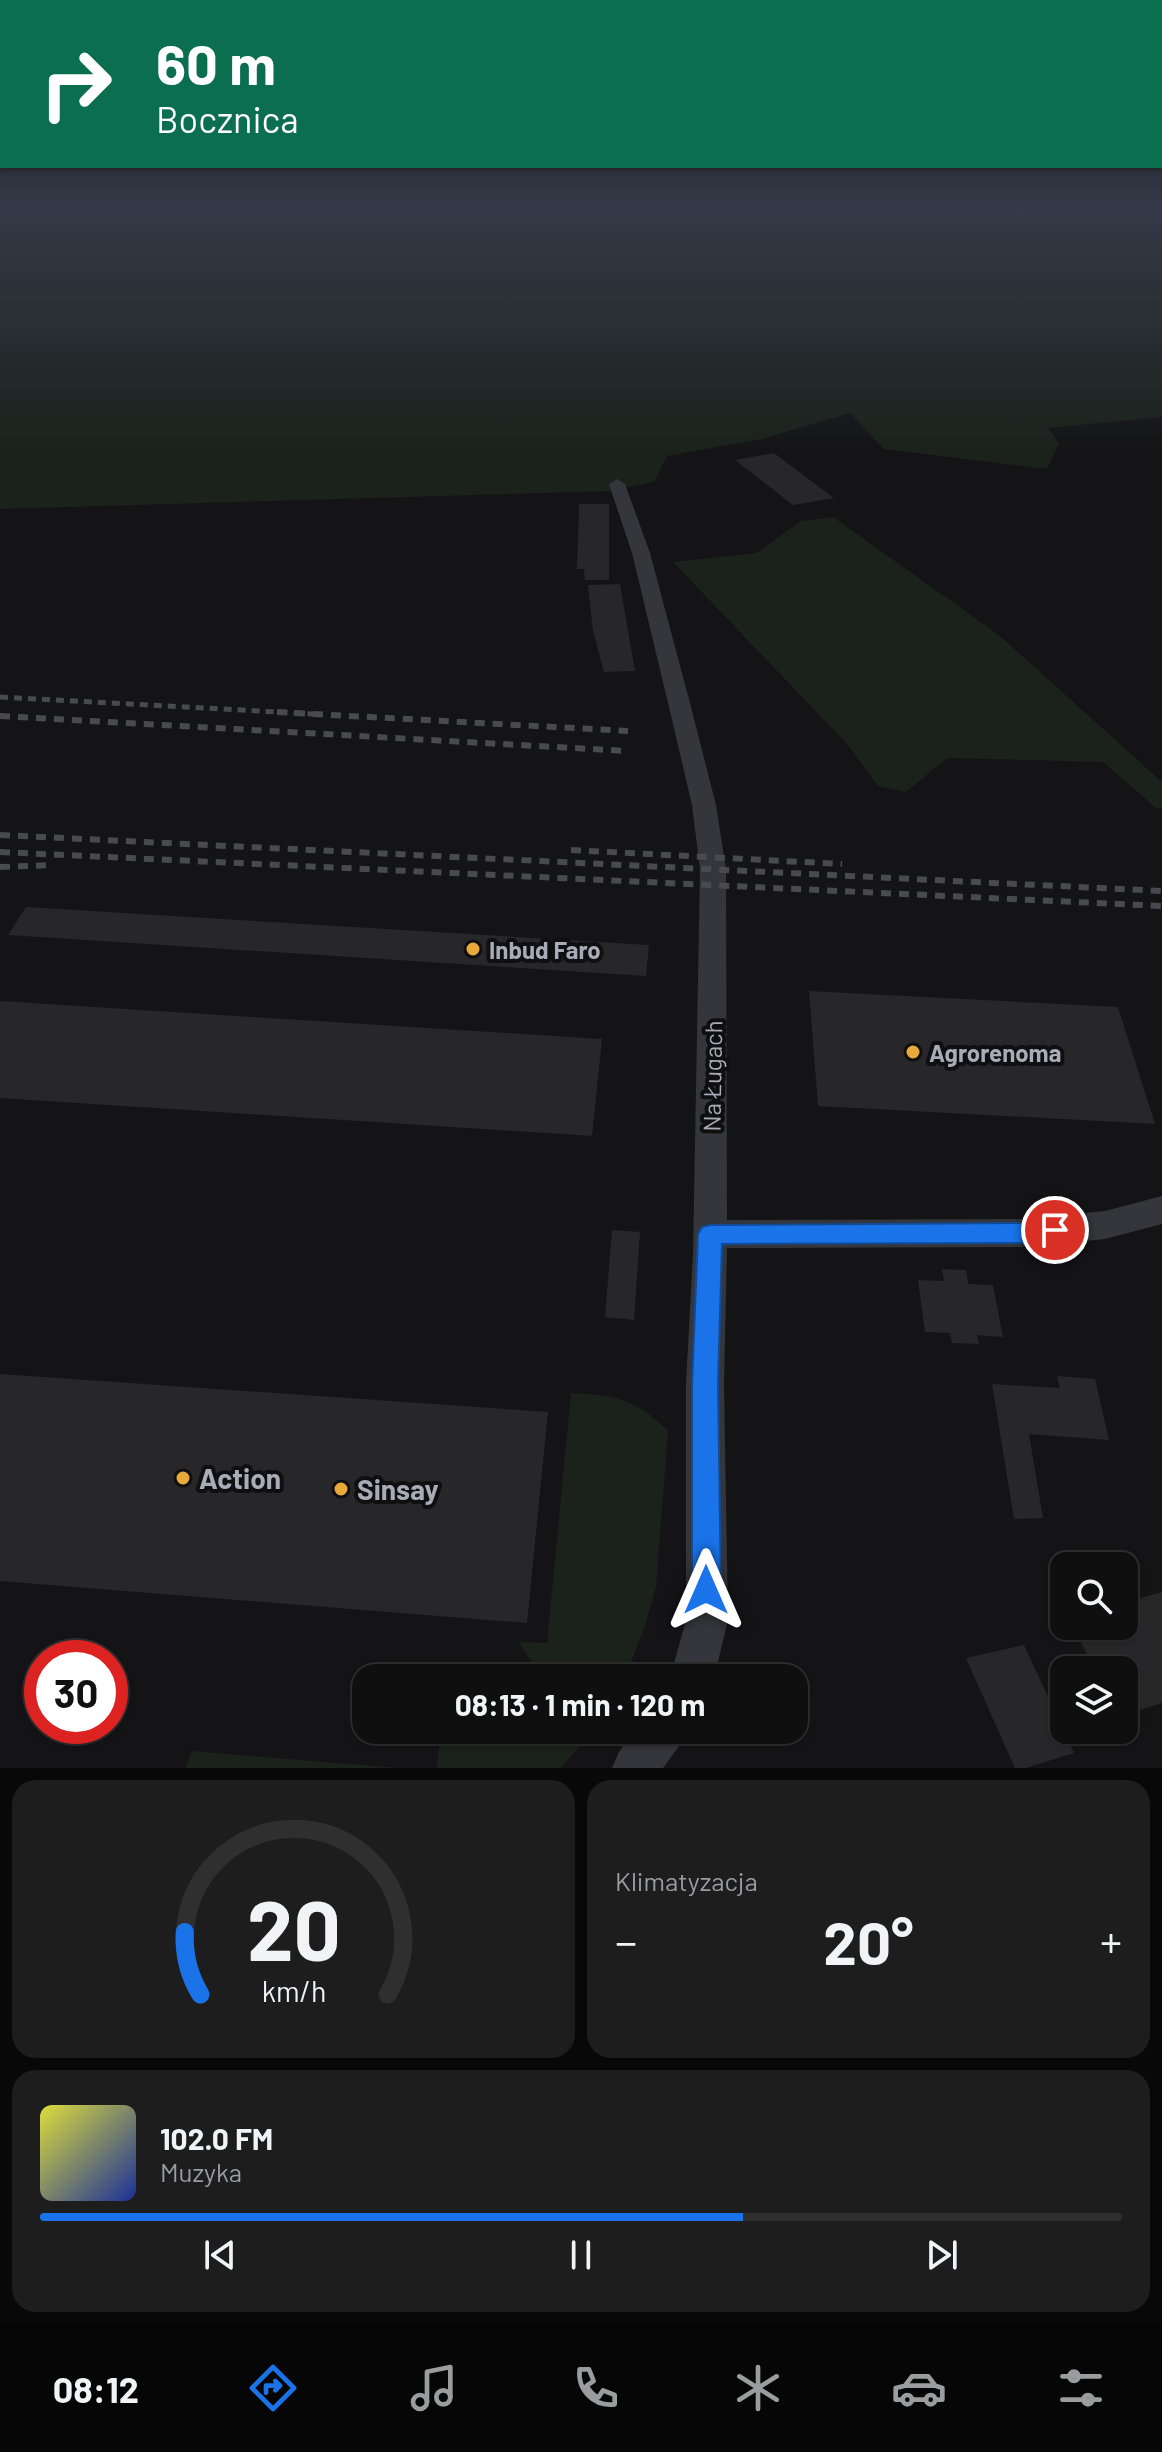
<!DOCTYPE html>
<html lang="pl">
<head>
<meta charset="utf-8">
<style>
	:root { --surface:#0f0f10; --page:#1d1d1e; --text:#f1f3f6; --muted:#9b9c9f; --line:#2f2f30; --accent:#1a73e8 }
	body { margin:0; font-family:Barlow,sans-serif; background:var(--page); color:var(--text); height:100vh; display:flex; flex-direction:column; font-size:30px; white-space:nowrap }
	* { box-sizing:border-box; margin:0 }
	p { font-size:26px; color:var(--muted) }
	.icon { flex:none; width:44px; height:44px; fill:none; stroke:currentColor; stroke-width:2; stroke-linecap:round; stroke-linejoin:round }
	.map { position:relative; height:1768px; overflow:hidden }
	.drawer { display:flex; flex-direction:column; gap:12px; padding:12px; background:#080809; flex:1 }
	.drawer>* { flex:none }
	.banner { position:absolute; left:0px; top:0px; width:1162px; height:168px; box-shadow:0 2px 6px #0004,0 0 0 2px var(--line); background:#0b6e4f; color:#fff; overflow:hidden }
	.controls { position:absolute; left:1050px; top:1552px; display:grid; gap:16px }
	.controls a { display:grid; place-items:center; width:88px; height:88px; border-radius:16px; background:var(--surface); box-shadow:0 2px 6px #0004,0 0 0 2px var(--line); font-size:40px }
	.speed { position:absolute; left:24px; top:1640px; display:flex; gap:16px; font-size:40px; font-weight:700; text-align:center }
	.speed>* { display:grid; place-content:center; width:104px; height:104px; border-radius:50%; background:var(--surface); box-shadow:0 2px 6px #0004,0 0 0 2px var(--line); line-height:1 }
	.speed .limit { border:12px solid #d22; background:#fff; color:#111 }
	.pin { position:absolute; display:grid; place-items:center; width:68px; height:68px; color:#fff; margin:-34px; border:4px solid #fff; border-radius:50%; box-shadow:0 2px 8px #0007 }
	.me { position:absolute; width:88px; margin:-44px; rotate:0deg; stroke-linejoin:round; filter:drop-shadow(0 0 6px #0008) }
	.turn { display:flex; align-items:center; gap:28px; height:168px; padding:0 24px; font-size:36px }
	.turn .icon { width:104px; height:104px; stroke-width:2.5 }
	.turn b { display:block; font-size:56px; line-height:68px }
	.big { font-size:60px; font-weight:700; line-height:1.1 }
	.drawer .widget { flex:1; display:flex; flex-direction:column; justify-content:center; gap:12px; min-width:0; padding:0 28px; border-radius:24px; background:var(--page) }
	.drawer .dial { align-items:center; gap:0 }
	.dial svg { height:208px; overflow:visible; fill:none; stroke:var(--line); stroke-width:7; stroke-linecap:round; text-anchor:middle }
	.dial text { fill:var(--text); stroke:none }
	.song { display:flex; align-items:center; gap:24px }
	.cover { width:96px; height:96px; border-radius:12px; background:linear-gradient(135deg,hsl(60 70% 55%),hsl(230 70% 35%)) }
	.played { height:8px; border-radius:4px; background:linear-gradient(90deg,var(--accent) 65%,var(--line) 65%) }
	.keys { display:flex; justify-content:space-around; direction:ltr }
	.heat { display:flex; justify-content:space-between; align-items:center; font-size:44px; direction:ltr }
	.drawer .tiles { flex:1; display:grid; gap:12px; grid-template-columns:1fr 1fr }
	.widget:last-child { grid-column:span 2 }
	.trip { position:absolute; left:352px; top:1664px; width:456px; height:80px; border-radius:24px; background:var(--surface); box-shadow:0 2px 6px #0004,0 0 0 2px var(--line); font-weight:700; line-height:80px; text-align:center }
	.dock { display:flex; height:128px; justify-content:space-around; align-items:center; background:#060606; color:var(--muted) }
	.dock .icon { width:56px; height:56px }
	.dock .active { color:var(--accent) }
	.dock b { font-size:36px; color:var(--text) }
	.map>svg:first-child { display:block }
	.green { fill:#1b211b }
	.building { fill:#27272a }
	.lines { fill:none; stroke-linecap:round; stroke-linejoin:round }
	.street { fill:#35363b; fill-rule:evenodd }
	.rail-far1 { stroke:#484a50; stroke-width:5; stroke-dasharray:8 6; stroke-linecap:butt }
	.rail { stroke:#484a50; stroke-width:6; stroke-dasharray:10 8; stroke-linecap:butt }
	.route { fill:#1a73e8; stroke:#114b97; stroke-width:2 }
	.poi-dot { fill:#e9a939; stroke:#0f0f11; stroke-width:3 }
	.labels { text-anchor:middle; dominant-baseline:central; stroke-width:8; stroke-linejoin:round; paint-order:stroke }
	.poi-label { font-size:24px; font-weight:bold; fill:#a7acb6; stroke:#0f0f11; text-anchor:start }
	.street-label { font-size:24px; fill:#a7acb6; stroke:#0f0f11 }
	.near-poi-label { font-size:28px; font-weight:bold; fill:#a7acb6; stroke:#0f0f11; text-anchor:start }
</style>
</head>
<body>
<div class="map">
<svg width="1162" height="1768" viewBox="0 0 1162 1768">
	<rect width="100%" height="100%" fill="#141416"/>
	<!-- green -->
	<path class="green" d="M 0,207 L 1162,207 L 1162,417 L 1048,428 L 1059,443 L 1047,469 L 884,449 L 850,413 L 762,439 L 667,456 L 654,482 L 610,491 L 0,509 Z
		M 833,517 L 999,635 L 1162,782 L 1162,808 L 1156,808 L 1103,762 L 947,758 L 906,792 L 878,786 L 847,744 L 673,562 L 756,553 L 801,521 Z
		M 571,1393 C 615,1395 636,1399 668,1431 L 656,1587 L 645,1626 L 625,1678 L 543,1678 L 518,1642 L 547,1643 Z
		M 441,1730 L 483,1730 L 492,1744 L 509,1730 L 593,1730 L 561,1768 L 437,1768 Z
		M 191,1751 L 399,1768 L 186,1768 Z"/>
	<!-- building -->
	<path class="building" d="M 774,453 L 834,498 L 793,505 L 735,460 Z
		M 579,504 L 609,504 L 609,580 L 585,580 L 584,569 L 577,569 Z
		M 620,584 L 635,671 L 604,672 L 593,631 L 588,585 Z
		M 26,907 L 649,945 L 646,976 L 8,935 Z
		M 809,991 L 1118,1007 L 1155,1124 L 818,1106 Z
		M 0,1001 L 602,1039 L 592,1136 L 0,1098 Z
		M 612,1230 L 640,1232 L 634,1320 L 605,1317 Z
		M 942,1269 L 966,1270 L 968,1284 L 993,1285 L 1003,1337 L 977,1335 L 979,1344 L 952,1343 L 950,1333 L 925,1332 L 918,1280 L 944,1281 Z
		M 0,1374 L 548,1412 L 527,1623 L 0,1581 Z
		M 1057,1376 L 1095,1379 L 1109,1440 L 1029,1434 L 1043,1518 L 1014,1519 L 992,1384 L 1060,1388 Z
		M 1162,1592 L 1162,1703 L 1124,1715 L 1124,1670 L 1095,1670 L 1073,1626 L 1124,1626 L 1124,1603 Z
		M 1024,1645 L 1074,1753 L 1026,1768 L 1015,1768 L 966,1658 Z"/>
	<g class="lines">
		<!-- street -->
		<path class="street" d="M 617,479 L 625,484 L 650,553 L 691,707 L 716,805 L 726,869 L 727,1220 L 1023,1219 L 1105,1211 L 1162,1196 L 1162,1224 L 1105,1239 L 1023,1247 L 727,1248 L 724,1384 L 728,1620 L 714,1678 L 670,1678 L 686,1620 L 686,1384 L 693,1254 L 700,869 L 692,805 L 669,707 L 632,553 L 609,484 Z
			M 635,1730 L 686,1730 L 679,1746 L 663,1768 L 612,1768 L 619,1752 Z"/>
		<!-- rail-far1 -->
		<path class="rail-far1" d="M 0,697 L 314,714"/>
		<!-- rail -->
		<path class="rail" d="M 277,712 L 628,731
			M 0,716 L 627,751
			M 0,835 L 1162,891
			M 571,850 L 842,864
			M 0,852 L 1162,906
			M 0,867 L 53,865"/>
	</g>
	<!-- sky -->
	<linearGradient id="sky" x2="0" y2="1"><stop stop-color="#0b0b0c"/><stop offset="0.46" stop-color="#343a47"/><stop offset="1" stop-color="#343a47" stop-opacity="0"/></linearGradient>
	<rect width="1162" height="454" fill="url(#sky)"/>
	<!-- route -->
	<path class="route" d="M 1055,1220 L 1063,1223 L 1067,1230 L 1063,1237 L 1023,1243 L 722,1244 L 718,1384 L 721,1590 L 717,1601 L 706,1605 L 696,1601 L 692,1590 L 692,1384 L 698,1234 L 702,1227 L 710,1225 L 1023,1223 Z"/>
	<!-- markers -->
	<g class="poi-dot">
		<circle cx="473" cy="949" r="8"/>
		<circle cx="913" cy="1052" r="8"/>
		<circle cx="183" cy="1478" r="8"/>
		<circle cx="341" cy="1489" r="8"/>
	</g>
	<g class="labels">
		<!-- poi labels -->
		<g class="poi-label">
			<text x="489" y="949">Inbud Faro</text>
			<text x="929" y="1052">Agrorenoma</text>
		</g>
		<!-- street labels -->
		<g class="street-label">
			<text transform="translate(712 1076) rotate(-89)">Na Ługach</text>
		</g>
		<!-- near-poi labels -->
		<g class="near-poi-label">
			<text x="199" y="1478">Action</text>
			<text x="357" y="1489">Sinsay</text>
		</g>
	</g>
</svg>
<div class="controls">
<a><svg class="icon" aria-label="search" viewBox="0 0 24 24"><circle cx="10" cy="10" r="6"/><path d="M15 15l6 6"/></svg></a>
<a><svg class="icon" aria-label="layers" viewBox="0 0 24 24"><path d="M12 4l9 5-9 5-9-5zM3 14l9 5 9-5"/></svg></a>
</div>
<div class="speed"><div class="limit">30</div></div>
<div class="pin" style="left:1055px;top:1230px;background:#d93025"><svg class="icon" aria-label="arrive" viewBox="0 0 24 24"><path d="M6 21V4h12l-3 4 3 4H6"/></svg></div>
<svg class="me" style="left:706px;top:1590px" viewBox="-20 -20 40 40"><path d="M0-17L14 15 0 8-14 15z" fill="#1a73e8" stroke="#fff" stroke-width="4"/></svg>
<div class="trip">08:13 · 1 min · 120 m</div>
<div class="banner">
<div class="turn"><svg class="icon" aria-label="right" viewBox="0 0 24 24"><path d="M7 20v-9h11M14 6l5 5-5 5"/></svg><div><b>60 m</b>Bocznica</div></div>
</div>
</div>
<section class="drawer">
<div class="tiles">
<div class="widget dial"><svg viewBox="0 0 100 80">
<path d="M14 69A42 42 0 1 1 86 69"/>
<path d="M14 69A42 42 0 0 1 8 45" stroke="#1a73e8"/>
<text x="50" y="56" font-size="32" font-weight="700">20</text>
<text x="50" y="72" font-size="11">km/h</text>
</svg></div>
<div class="widget"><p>Klimatyzacja</p>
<div class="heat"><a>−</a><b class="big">20°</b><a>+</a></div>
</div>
<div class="widget">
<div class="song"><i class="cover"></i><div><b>102.0 FM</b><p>Muzyka</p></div></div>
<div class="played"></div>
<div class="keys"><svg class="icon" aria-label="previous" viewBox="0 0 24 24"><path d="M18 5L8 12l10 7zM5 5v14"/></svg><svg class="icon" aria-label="pause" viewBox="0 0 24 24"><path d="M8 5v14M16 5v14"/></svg><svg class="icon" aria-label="next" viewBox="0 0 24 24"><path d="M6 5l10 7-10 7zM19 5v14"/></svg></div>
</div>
</div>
</section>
<nav class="dock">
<b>08:12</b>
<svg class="icon active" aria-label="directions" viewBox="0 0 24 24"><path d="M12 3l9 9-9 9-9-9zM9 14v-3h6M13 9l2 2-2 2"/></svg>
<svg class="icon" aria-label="music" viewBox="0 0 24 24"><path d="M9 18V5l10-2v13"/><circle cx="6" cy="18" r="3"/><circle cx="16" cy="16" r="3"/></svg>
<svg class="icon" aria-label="phone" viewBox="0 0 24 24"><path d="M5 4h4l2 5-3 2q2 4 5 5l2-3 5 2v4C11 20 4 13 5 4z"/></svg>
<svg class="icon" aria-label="climate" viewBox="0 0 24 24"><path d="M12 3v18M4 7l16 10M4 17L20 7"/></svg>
<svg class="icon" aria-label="car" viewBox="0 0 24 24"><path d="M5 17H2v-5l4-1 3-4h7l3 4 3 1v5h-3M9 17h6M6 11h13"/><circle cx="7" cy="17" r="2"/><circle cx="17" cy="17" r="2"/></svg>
<svg class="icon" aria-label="filters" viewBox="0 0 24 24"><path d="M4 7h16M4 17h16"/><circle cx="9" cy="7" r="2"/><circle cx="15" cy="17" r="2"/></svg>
</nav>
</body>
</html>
